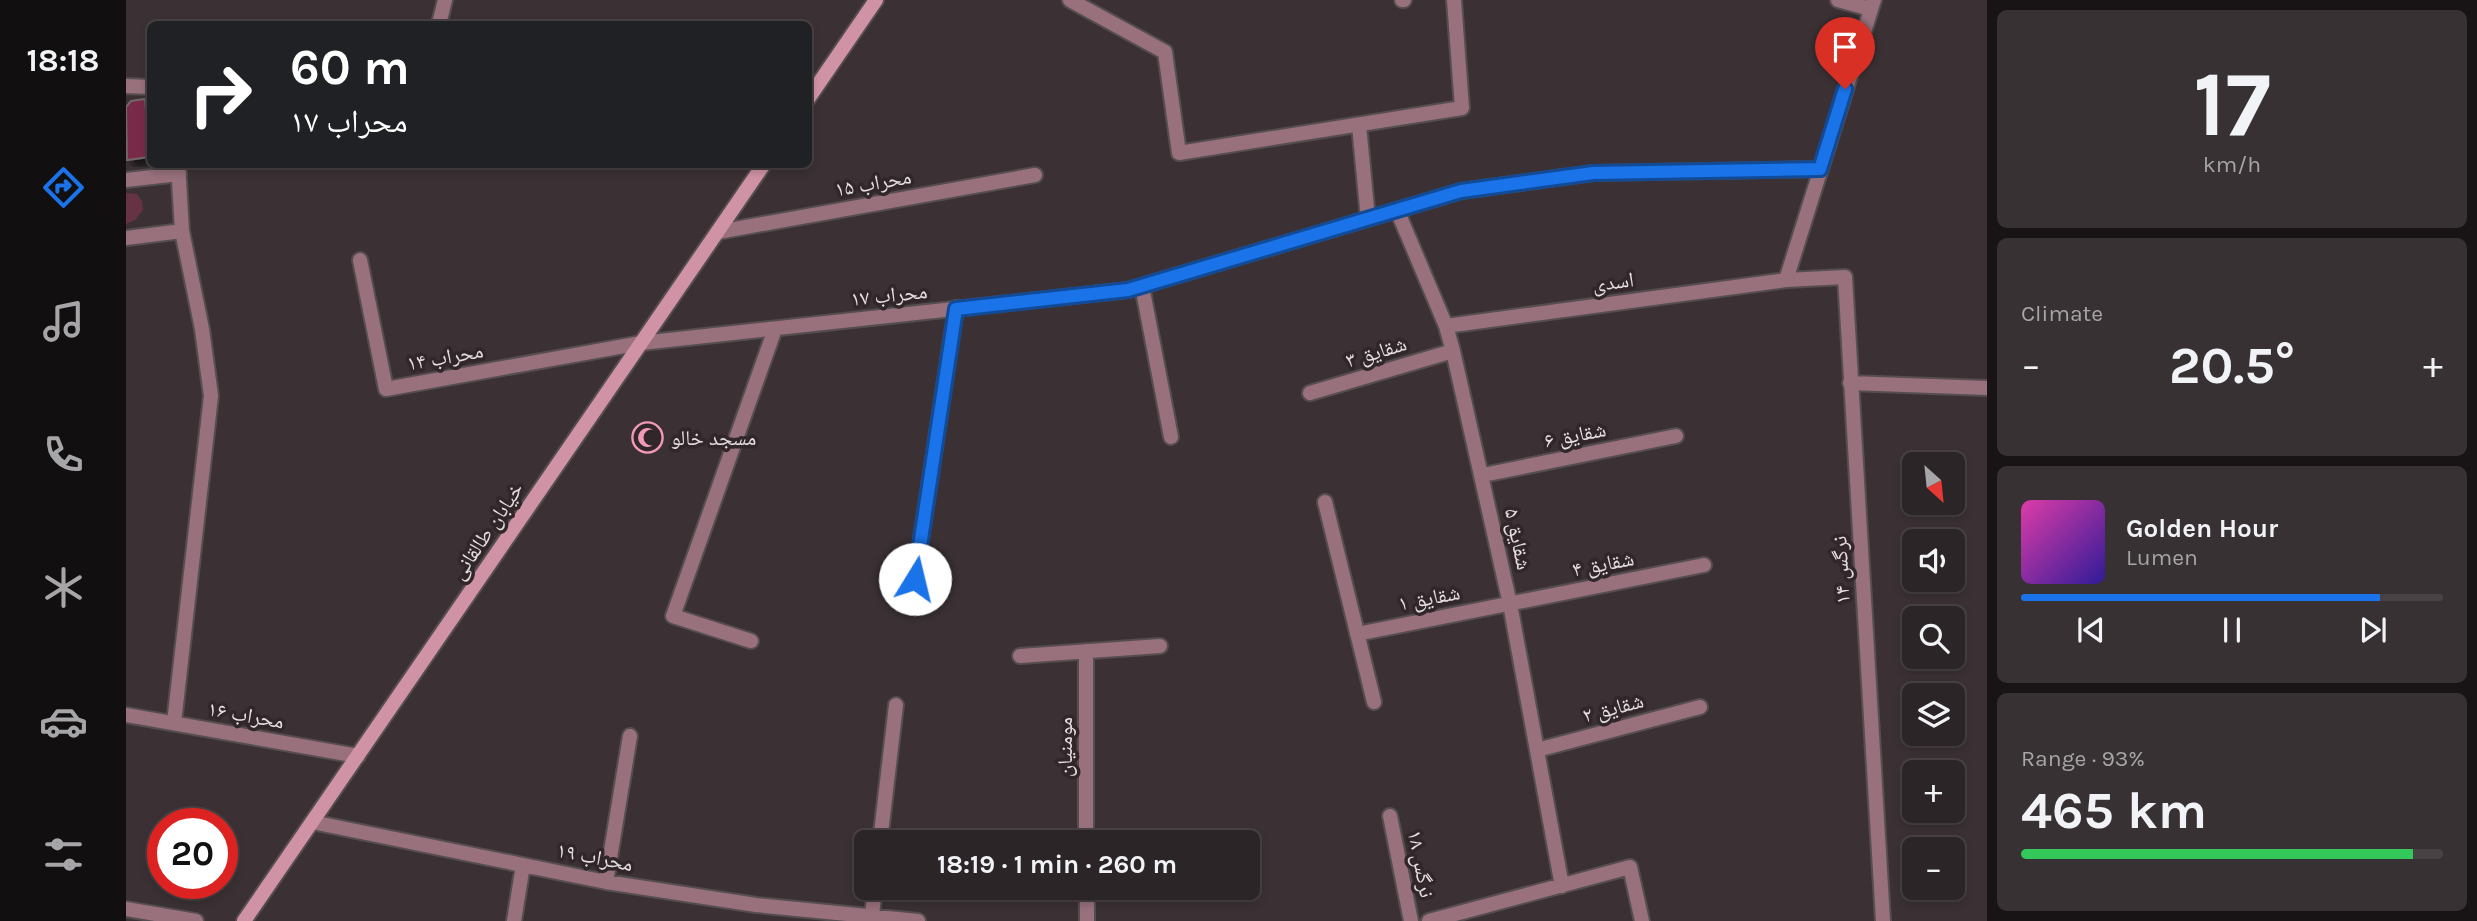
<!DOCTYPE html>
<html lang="en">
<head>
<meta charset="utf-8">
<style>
	:root { --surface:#2c2527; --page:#383133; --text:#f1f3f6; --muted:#a6a5a7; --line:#484244; --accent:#1a73e8 }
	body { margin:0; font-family:Karla,"Noto Naskh Arabic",sans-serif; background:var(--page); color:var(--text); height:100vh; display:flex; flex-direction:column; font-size:26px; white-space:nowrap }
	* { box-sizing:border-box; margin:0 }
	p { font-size:23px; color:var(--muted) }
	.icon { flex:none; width:38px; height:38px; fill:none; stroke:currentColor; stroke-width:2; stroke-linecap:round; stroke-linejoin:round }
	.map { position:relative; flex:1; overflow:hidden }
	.panel { display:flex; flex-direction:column; gap:10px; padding:10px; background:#181415; width:490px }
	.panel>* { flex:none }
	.top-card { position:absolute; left:21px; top:21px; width:665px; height:147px; border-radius:10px; box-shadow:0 4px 10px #0003,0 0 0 2px var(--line); background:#202124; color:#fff; overflow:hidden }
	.needle { width:46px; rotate:153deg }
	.controls { position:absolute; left:1776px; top:452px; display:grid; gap:14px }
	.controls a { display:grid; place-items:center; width:63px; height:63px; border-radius:10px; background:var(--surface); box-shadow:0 4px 10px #0003,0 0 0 2px var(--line); font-size:35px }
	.speed { position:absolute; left:21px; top:808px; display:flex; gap:14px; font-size:35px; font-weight:700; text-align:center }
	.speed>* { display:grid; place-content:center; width:91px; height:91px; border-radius:50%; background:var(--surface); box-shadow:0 4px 10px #0003,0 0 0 2px var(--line); line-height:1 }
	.speed .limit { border:10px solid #d22; background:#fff; color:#111 }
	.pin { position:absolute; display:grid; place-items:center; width:60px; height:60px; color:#fff; margin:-72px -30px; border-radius:50% 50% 50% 0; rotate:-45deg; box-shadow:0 0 7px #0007 }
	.pin .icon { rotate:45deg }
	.me { position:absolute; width:77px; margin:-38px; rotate:9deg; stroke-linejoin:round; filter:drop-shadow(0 0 5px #0008) }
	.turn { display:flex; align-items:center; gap:24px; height:147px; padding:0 28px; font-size:32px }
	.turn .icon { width:91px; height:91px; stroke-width:2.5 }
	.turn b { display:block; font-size:49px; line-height:60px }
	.big { font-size:52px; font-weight:700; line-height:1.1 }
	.panel .tile { flex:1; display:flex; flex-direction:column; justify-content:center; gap:10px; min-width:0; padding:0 24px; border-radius:10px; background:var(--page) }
	.panel .dial { align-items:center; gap:0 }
	.dial b { font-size:91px; line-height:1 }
	.song { display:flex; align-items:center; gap:21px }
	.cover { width:84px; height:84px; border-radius:10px; background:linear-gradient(135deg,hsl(320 70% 55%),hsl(250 70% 35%)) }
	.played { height:7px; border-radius:4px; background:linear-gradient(90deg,var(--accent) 85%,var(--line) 85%) }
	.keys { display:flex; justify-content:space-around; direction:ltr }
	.heat { display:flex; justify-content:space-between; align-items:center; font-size:38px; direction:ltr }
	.charge { height:10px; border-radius:5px; background:linear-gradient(90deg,#34c759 93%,var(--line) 0) }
	.trip { position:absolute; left:728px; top:830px; width:406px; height:70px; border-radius:10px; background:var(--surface); box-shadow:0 4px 10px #0003,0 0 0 2px var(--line); font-weight:700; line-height:70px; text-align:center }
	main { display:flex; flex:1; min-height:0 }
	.menu { display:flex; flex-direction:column; width:126px; justify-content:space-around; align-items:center; background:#120f10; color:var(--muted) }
	.menu .icon { width:49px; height:49px }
	.menu .on { color:var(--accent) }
	.menu b { font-size:32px; color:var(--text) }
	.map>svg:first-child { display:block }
	.green { fill:#653344 }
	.building { fill:#7a2b49; stroke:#726669; stroke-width:2; filter:url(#shadow) }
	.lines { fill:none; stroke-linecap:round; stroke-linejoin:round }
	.service-casing { stroke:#564d50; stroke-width:18 }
	.minor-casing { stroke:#564d50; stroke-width:18 }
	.secondary-casing { stroke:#564d50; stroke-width:18 }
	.service { stroke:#98717d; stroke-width:14 }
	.minor { stroke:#98717d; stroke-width:14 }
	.secondary { stroke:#d093a5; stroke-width:14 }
	.route-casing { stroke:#114b97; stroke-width:18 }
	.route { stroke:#1a73e8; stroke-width:12 }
	.labels { text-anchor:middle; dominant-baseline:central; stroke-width:7; stroke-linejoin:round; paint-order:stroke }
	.street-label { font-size:21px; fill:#e5dee0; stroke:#31272a }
	.poi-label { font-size:21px; fill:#e5dee0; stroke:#31272a; text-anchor:start }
</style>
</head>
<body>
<main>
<nav class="menu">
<b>18:18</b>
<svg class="icon on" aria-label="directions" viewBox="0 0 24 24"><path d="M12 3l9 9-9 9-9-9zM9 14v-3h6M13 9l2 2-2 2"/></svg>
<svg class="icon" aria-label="music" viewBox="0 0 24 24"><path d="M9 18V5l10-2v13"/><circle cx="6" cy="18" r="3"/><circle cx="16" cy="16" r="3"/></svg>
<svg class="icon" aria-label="phone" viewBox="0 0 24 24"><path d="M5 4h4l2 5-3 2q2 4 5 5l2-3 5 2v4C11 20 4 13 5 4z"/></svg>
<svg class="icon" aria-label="climate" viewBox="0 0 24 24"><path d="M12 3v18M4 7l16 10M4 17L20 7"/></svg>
<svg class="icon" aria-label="car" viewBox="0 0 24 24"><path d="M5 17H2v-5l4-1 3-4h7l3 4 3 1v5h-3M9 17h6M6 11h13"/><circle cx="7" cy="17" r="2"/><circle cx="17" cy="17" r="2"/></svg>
<svg class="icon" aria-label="filters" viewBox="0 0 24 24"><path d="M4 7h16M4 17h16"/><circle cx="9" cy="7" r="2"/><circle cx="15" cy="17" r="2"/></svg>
</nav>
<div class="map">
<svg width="1861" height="921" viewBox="0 0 1861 921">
	<defs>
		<filter id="shadow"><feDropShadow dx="6" dy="6" stdDeviation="3.5" flood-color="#0009"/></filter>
	</defs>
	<rect width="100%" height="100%" fill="#3b3134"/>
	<!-- green -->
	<path class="green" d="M 0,193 L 11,194 L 16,201 L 17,210 L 9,220 L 0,224 Z"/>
	<!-- building -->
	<path class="building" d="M 19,99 L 24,157 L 1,160 L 0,107 L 5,101 Z"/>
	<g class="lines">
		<defs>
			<path id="service" d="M 313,24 L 319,0
				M 1233,125 L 1242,219
				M 789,579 L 830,308"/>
			<path id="minor" d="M 944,0 L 1039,52 L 1053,153 L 1336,108 L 1328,0
				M 1276,0 L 1278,0
				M 1712,0 L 1744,9
				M 0,86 L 24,87
				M 0,180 L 53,174
				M 1271,210 L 1320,326 L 1327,351 L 1384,604 L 1436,886
				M 592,232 L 909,175
				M 0,238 L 56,231
				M 234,260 L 260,389 L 515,343 L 1002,290 L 1335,191 L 1467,173 L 1694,169
				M 1660,280 L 1748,0
				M 1016,286 L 1045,437
				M 1320,326 L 1660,280 L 1719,277 L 1757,921
				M 1724,383 L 1861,388
				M 1184,393 L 1327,351
				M 1357,475 L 1550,436
				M 1199,502 L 1248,702
				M 1231,634 L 1578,565
				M 625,641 L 547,616 L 649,329
				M 960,651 L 960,842
				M 894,656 L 1034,646
				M 0,715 L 232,756
				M 48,723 L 85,396 L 76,329 L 56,231 L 52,164
				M 1411,750 L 1574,707
				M 1264,816 L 1285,921
				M 186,822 L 480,882 L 630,905 L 792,921
				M 754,842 L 770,705
				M 480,882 L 504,736
				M 961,887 L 961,921
				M 0,909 L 70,921
				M 746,915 L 749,887
				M 388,921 L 397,865
				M 1303,921 L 1504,867 L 1516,921"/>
			<path id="secondary" d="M 682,99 L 750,0
				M 118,921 L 638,164"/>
		</defs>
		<!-- service casing -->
		<use href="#service" class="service-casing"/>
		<!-- minor casing -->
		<use href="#minor" class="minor-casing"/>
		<!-- secondary casing -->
		<use href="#secondary" class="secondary-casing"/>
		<!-- service -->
		<use href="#service" class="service"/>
		<!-- minor -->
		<use href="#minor" class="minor"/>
		<!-- secondary -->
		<use href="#secondary" class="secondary"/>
	</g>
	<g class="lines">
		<defs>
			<path id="route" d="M 789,579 L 830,309 L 1002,290 L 1335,191 L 1467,173 L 1694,169 L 1719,89"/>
		</defs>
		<!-- route casing -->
		<use href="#route" class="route-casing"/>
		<!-- route -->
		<use href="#route" class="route"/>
	</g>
	<!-- icons -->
	<defs>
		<symbol id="mosque-ring" viewBox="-11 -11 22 22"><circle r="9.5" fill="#31272a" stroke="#f09ab5" stroke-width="1.5"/><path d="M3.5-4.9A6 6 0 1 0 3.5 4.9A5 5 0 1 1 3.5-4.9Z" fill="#f09ab5"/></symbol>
	</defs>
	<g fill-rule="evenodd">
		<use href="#mosque-ring" x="504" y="420" width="35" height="35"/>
	</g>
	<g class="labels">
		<!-- street labels -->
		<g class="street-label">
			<text transform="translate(747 183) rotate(-10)">محراب ۱۵</text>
			<text transform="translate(1487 282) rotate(-8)">اسدی</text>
			<text transform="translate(763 295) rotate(-6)">محراب ۱۷</text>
			<text transform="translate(1250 352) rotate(-17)">شقایق ۳</text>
			<text transform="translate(319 357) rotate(-10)">محراب ۱۴</text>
			<text transform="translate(1449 435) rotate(-11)">شقایق ۶</text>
			<text transform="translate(361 531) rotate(-56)">خیابان طالقانی</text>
			<text transform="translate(1392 539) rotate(78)">شقایق ۵</text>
			<text transform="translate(1477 564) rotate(-11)">شقایق ۴</text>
			<text transform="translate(1715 570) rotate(-93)">نرگس ۱۴</text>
			<text transform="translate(1303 598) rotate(-11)">شقایق ۱</text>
			<text transform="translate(1487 708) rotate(-15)">شقایق ۲</text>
			<text transform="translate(120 715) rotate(10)">محراب ۱۶</text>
			<text transform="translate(939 747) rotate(-90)">مومنیان</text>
			<text transform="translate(469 857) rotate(11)">محراب ۱۹</text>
			<text transform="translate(1295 864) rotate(79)">نرگس ۱۸</text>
		</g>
		<!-- poi labels -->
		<g class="poi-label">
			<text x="545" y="438">مسجد خالو</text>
		</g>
	</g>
</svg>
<div class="controls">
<a><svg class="needle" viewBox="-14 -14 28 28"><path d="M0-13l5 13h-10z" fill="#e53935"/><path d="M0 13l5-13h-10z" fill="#a6a5a7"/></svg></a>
<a><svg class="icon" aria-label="sound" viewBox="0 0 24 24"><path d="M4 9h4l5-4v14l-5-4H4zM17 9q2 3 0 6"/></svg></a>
<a><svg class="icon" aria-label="search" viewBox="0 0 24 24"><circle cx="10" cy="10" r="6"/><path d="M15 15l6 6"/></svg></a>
<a><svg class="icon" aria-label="layers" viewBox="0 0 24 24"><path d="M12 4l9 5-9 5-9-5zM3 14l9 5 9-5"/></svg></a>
<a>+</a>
<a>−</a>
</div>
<div class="speed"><div class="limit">20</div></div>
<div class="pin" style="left:1719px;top:89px;background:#d93025"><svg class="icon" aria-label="arrive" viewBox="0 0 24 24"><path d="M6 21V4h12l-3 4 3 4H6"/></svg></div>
<svg class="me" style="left:789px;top:579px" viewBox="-20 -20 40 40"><circle r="19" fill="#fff"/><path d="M0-13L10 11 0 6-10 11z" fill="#1a73e8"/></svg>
<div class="trip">18:19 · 1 min · 260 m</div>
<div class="top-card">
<div class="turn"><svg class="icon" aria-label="right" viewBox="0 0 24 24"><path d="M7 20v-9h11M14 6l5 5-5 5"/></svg><div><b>60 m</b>محراب ۱۷</div></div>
</div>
</div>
<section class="panel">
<div class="tile dial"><b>17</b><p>km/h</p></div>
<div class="tile"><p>Climate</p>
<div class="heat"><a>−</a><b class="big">20.5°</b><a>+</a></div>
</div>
<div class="tile">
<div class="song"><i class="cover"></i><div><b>Golden Hour</b><p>Lumen</p></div></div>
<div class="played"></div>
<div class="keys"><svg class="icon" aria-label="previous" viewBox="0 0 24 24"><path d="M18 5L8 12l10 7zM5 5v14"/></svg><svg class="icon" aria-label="pause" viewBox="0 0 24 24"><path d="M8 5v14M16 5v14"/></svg><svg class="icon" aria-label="next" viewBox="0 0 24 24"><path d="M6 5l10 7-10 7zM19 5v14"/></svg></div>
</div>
<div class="tile"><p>Range · 93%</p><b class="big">465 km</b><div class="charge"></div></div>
</section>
</main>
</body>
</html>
